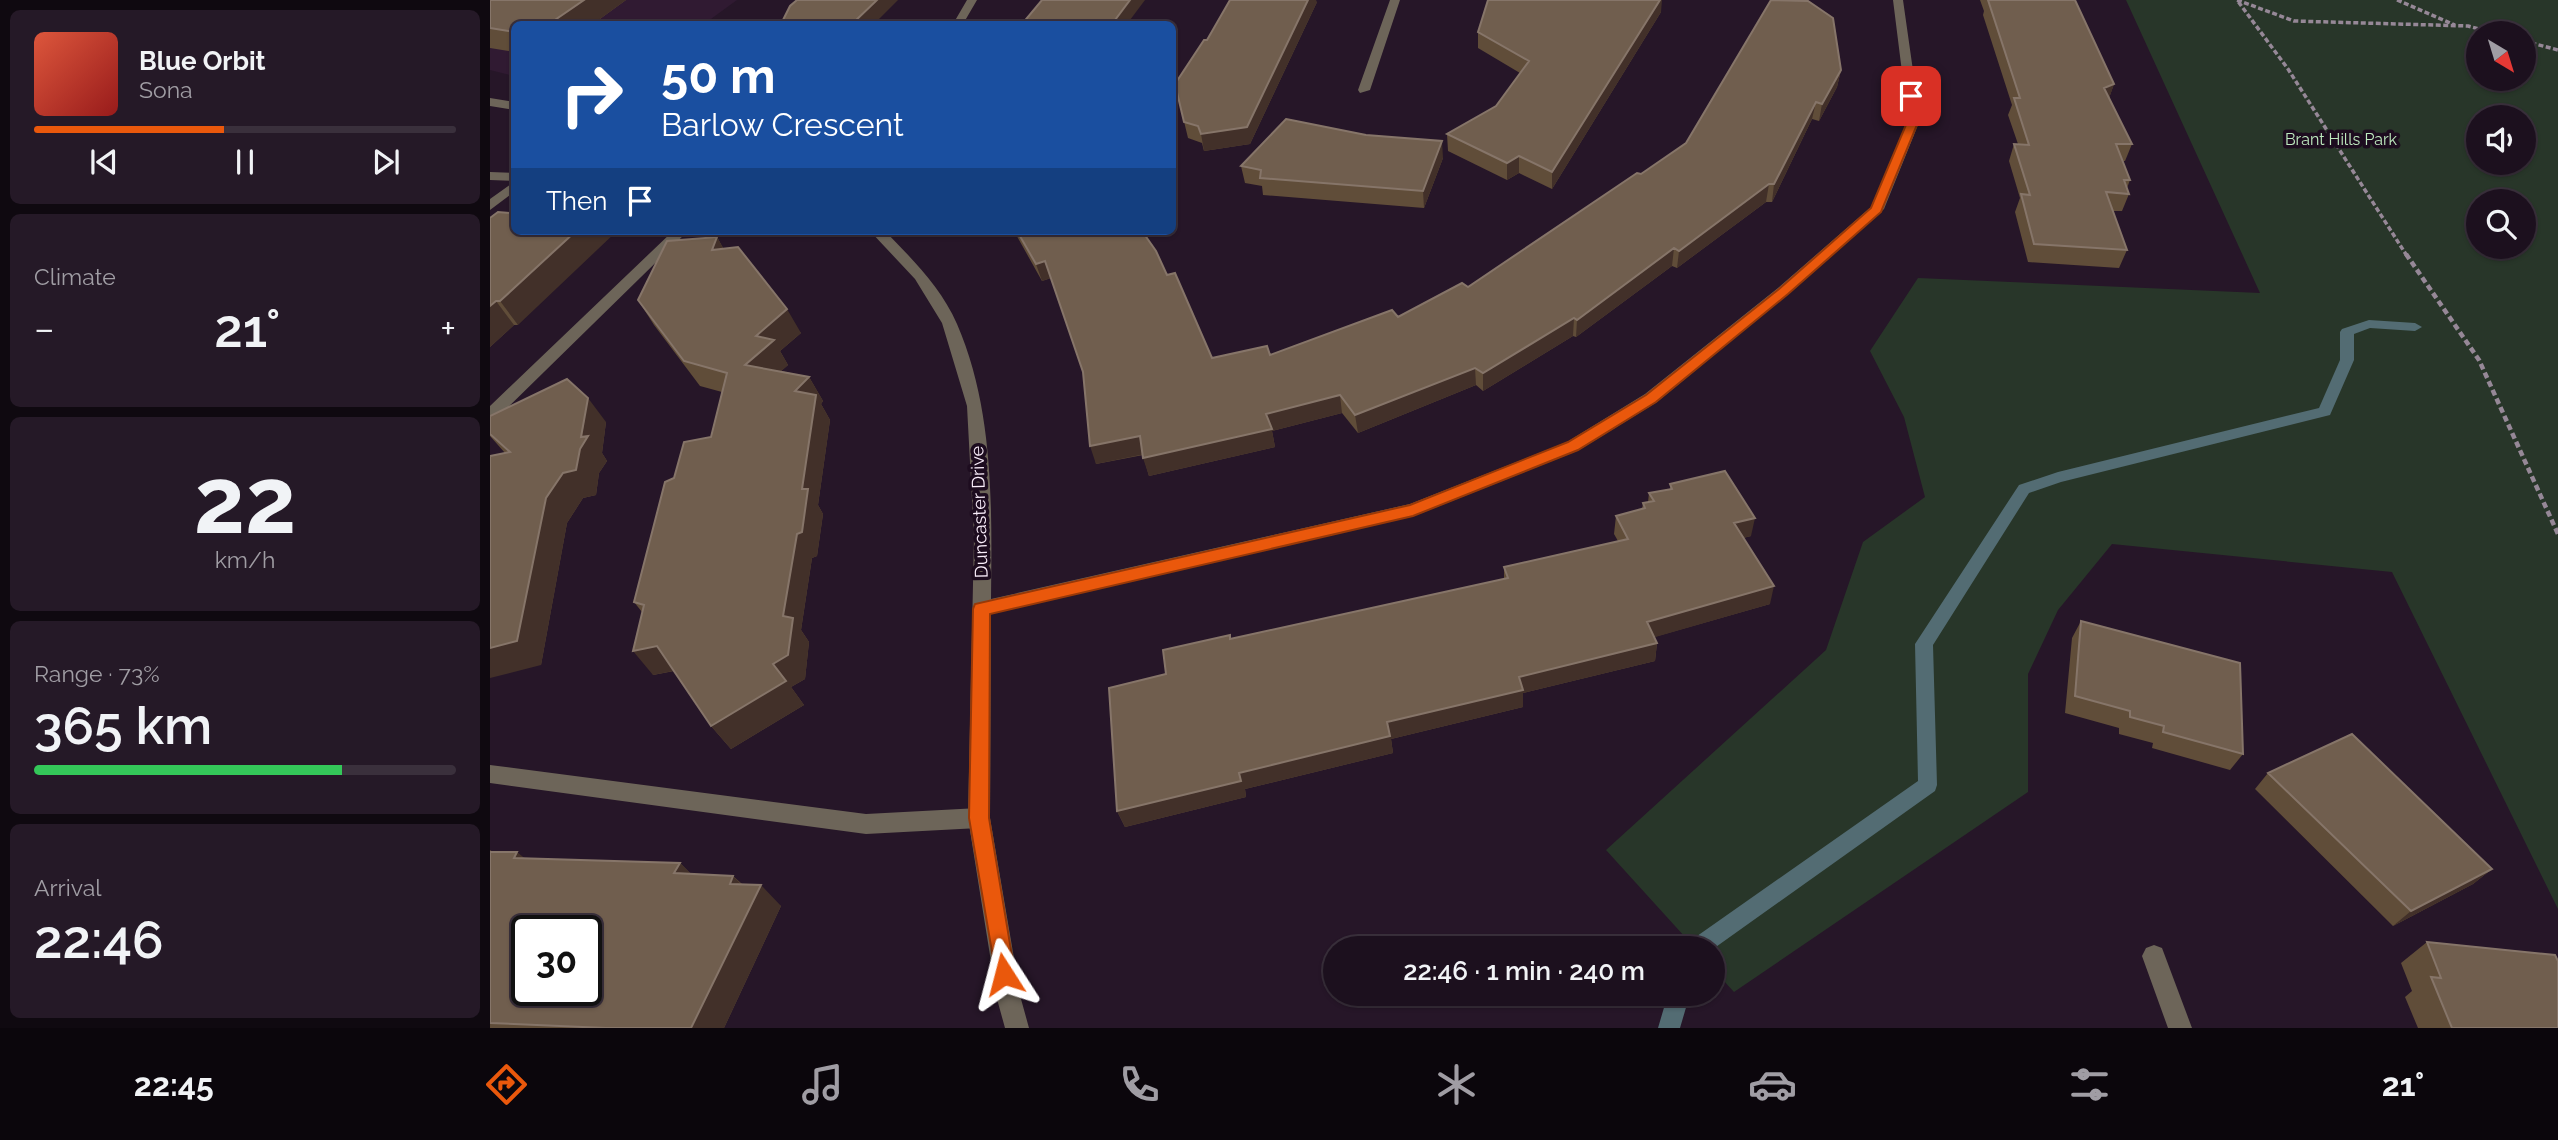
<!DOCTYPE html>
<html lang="en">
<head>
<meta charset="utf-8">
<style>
	:root { --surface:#1c101e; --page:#251927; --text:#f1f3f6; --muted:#a09da4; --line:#3a303c; --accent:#ea580c }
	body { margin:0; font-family:Raleway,sans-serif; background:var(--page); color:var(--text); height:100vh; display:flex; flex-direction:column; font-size:26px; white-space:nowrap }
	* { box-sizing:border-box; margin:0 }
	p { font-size:23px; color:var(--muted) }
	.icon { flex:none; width:38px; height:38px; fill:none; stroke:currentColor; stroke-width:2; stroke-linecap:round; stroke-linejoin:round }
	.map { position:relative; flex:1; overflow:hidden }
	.details { display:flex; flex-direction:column; gap:10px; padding:10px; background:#0f0910; width:490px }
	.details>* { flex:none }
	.banner { position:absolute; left:21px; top:21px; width:665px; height:214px; border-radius:10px; box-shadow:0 2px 5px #0004,0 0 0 2px var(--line); background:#1a4fa0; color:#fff; overflow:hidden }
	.needle { width:46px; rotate:142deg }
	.tools { position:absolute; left:1976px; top:21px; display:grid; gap:14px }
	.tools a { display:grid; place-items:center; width:70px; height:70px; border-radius:50%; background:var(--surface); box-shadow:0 2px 5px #0004,0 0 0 2px var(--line); font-size:35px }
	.speed { position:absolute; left:21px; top:915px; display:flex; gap:14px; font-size:35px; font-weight:700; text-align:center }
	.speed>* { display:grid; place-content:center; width:91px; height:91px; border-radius:50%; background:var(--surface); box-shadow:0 2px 5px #0004,0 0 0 2px var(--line); line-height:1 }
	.speed .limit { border:4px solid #111; border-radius:10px; background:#fff; color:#111 }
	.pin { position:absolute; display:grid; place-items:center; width:60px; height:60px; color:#fff; margin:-30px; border-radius:14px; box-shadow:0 4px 10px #0006 }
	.me { position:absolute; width:77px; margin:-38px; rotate:351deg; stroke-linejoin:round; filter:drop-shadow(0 0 5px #0008) }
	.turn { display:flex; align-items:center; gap:24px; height:147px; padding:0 35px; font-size:32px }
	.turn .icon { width:91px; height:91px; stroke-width:2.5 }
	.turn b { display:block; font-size:49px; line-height:60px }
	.then { display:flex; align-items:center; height:66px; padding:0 35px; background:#0003; gap:14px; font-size:26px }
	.big { font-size:52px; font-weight:600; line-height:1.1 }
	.details .tile { flex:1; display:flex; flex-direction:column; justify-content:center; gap:10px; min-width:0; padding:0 24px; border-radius:10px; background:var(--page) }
	.details .dial { align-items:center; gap:0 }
	.dial b { font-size:91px; line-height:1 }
	.song { display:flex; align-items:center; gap:21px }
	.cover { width:84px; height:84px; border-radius:10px; background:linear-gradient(135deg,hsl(10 70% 55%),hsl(0 70% 35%)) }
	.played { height:7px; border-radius:4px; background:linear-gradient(90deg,var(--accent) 45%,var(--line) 45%) }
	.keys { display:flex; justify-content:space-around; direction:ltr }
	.heat { display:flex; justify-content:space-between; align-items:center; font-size:38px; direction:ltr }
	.charge { height:10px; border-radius:5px; background:linear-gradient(90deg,#34c759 73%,var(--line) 0) }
	.trip { position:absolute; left:833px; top:936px; width:402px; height:70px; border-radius:35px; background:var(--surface); box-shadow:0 2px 5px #0004,0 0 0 2px var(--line); font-weight:600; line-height:70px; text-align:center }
	.tab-bar { display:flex; height:112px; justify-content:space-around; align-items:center; background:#0b060c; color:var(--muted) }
	.tab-bar .icon { width:49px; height:49px }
	.tab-bar .on { color:var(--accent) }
	.tab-bar b { font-size:32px; color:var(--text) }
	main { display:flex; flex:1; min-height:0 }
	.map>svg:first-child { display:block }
	.built { fill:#301a32 }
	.green { fill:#283629; fill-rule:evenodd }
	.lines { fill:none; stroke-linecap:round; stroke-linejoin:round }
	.stream { fill:#536c73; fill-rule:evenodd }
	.path-far1 { stroke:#968897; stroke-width:3.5; stroke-dasharray:5 2.5; stroke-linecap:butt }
	.path { stroke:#968897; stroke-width:4.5; stroke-dasharray:6 3.5; stroke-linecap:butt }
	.service { fill:#6d6559; fill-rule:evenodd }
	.minor { fill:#6d6559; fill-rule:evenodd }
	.wall { fill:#604d39 }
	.shaded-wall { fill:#423029 }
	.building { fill:#705e4e; stroke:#867569; stroke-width:2; fill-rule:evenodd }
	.route { fill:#ea580c; stroke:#983908; stroke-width:2 }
	.labels { text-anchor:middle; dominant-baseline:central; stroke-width:7; stroke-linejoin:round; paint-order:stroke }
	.far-park-label { font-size:16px; fill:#beeabf; stroke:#1d0c1f }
	.street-label { font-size:18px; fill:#faeefb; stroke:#1d0c1f }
</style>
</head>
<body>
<main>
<section class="details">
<div class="tile">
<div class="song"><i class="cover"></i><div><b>Blue Orbit</b><p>Sona</p></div></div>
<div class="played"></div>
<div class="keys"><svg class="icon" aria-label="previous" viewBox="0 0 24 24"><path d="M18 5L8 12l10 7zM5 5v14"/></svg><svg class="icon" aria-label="pause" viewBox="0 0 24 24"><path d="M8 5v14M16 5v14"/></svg><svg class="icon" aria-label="next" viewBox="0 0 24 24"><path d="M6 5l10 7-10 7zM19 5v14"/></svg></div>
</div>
<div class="tile"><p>Climate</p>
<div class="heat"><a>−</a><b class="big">21°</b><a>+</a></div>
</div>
<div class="tile dial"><b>22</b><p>km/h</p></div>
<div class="tile"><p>Range · 73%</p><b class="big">365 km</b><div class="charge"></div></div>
<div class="tile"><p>Arrival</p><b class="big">22:46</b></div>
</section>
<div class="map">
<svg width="2068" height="1028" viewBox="0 0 2068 1028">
	<rect width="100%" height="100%" fill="#261628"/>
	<!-- built -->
	<path class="built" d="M 0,0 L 247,0 L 214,24 L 24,24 L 24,76 L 0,70 Z"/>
	<!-- green -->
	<path class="green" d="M 1636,0 L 2068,0 L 2068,909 L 1902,572 L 1622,544 L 1568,610 L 1538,674 L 1538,792 L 1244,992 L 1223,969 L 1223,948 L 1205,948 L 1116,850 L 1336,650 L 1373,542 L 1435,497 L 1414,417 L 1380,351 L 1428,278 L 1770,293 ZM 2034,33 L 2034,79 L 1988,79 L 1988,33 ZM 1988,117 L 2034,117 L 2034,163 L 1988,163 ZM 1988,201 L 2034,201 L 2034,247 L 1988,247 Z"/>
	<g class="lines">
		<!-- stream -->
		<path class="stream" d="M 1879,320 L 1925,323 L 1932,327 L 1925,331 L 1880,328 L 1864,334 L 1864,360 L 1840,415 L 1571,482 L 1539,493 L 1443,645 L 1447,785 L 1445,791 L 1223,949 L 1197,948 L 1200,941 L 1428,781 L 1425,644 L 1529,485 L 1568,472 L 1829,408 L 1850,360 L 1850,332 L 1852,329 Z
			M 1178,994 L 1200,994 L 1190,1028 L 1168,1028 Z"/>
		<!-- path-far1 -->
		<path class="path-far1" d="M 1907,0 L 1965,25
			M 2034,41 L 2068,50
			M 1917,256 L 1798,69 L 1747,0 L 1804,21 L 1978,26 L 2004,33"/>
		<!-- path -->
		<path class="path" d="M 1916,254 L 1989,360 L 2068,534"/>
		<!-- service -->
		<path class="service" d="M 0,172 L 24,173 L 24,181 L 0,180 Z
			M 24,182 L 24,192 L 0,210 L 0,199 Z
			M 183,231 L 198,231 L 6,419 L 0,420 L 0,406 Z
			M 0,765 L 376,814 L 489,808 L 497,811 L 500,818 L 497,825 L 489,828 L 376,834 L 0,783 Z"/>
		<!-- minor -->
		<path class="minor" d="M 477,0 L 487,0 L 473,24 L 463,24 Z
			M 900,0 L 910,0 L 880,90 L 870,93 L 868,90 Z
			M 1403,0 L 1413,0 L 1430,120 L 1394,209 L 1298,294 L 1167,402 L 1089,450 L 929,514 L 501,614 L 500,818 L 531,999 L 539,1028 L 515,1028 L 507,999 L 478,818 L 484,537 L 477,406 L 452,323 L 425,279 L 380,231 L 395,231 C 422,259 451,287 467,324 C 504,409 502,508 501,599 L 920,504 L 1077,442 L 1155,394 L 1288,288 L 1381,207 L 1418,120 Z
			M 0,98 L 24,102 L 24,110 L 0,106 Z
			M 1664,945 L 1672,948 L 1702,1028 L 1678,1028 L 1652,956 L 1656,948 Z"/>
	</g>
	<!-- wall -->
	<path class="wall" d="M 0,0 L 136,0 L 103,24 L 24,24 L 24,52 L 0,48 Z
		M 1490,0 L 1585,0 L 1624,84 L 1619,98 L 1642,144 L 1635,161 L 1633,161 L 1640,180 L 1637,188 L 1639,194 L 1632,211 L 1622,211 L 1637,250 L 1629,268 L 1538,262 L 1525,212 L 1530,198 L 1519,161 L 1524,144 L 1528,144 L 1518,115 L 1522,105 L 1493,15 L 1494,11 Z
		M 827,2 L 760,144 L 714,151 L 712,143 L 698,138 L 685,84 L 717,40 Z
		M 1171,12 L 1062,189 L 1029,173 L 1017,180 L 958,151 L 957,134 L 1006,106 L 1030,73 L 988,48 L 988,32 Z
		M 1351,70 L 1347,87 L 1329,121 L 1322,119 L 1282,202 L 1276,202 L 1187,268 L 1182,266 L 1086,337 L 1083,336 L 993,391 L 986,385 L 868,433 L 852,413 L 782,431 L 785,447 L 659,476 L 653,455 L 606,464 L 593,372 L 561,278 L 552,281 L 524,231 L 516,234 L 514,231 L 652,231 L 722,358 L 780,355 L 908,317 L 978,287 L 1151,174 Z
		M 953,158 L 934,208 L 773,195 L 772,186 L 755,183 L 751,166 Z
		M 0,218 L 28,325 L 24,325 L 0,347 Z
		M 227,237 L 233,248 L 311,333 L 290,351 L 298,365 L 291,371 L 319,377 L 333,401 L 331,404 L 340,420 L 328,505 L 333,514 L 327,556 L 322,558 L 311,630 L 319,642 L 315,679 L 301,687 L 314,705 L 241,749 L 221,726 L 184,671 L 163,675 L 152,612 L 144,602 L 184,478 L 221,437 L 232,392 L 210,386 L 164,325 L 148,300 Z
		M 0,416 L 116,422 L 112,453 L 117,461 L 109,473 L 106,495 L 93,498 L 77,523 L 51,665 L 15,453 L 0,436 Z
		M 1180,484 L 1261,536 L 1253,538 L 1280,604 L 1164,637 L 1167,643 L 1165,661 L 1033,693 L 1033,707 L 901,739 L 903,753 L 755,789 L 756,797 L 635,827 L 627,811 L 676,674 L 741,639 L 1014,579 L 1014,567 L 1128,541 L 1124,534 L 1126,516 L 1152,509 L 1153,503 L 1158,502 L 1159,493 L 1180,489 Z
		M 1591,621 L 1753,754 L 1740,770 L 1662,748 L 1663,743 L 1629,734 L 1629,728 L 1575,713 L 1582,638 Z
		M 1778,773 L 2002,869 L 1983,884 L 1903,926 L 1765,789 Z
		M 0,850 L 3,852 L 35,859 L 190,863 L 201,874 L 243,876 L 252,884 L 291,906 L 234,1028 L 0,1028 Z
		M 1937,942 L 2068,1028 L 1928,1028 L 1915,997 L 1922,991 L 1911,963 Z"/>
	<!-- shaded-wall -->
	<path class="shaded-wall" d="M 94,0 L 136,0 L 103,24 L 59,24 Z
		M 387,0 L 408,0 L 384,24 L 362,24 Z
		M 640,0 L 655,0 L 637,24 L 622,24 Z
		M 818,0 L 826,0 L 827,2 L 760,144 L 714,151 L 711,134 Z
		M 1170,0 L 1172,0 L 1171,12 L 1062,189 L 1062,172 Z
		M 1351,70 L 1347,87 L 1329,121 L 1332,104 Z
		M 1624,84 L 1618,101 L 1614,88 Z
		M 1326,102 L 1322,119 L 1282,202 L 1284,184 Z
		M 952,141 L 953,158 L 934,208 L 933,191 Z
		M 1029,156 L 1029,173 L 1017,180 L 1017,163 Z
		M 1279,184 L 1276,202 L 1187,268 L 1189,251 Z
		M 86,231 L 127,231 L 28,325 L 10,301 Z
		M 227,237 L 241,262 L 222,250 Z
		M 1184,248 L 1182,266 L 1086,337 L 1087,320 Z
		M 555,261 L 561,278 L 552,281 L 546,264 Z
		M 6,301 L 24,325 L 0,347 L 0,306 Z
		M 297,309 L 311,333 L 290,351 L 298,365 L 270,390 L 255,365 L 266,336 Z
		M 1084,318 L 1083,336 L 993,391 L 993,373 Z
		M 985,368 L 986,385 L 868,433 L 865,415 Z
		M 319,377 L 333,401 L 331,404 L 340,420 L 328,505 L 333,514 L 327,556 L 322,558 L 311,630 L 319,642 L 315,679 L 301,687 L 314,705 L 241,749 L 221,726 L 283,664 L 293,616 L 307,534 L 312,489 L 305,391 Z
		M 850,395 L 852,413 L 782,431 L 785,447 L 659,476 L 653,458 L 776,414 Z
		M 98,398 L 116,422 L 112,453 L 117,461 L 109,473 L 106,495 L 93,498 L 77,523 L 51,665 L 0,678 L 0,648 L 56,498 L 90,449 Z
		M 650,436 L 655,454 L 606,464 L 600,446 Z
		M 1265,518 L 1261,536 L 1241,541 L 1244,523 Z
		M 1284,586 L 1280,604 L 1155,640 L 1157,622 Z
		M 1167,643 L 1165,661 L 1033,693 L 1033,707 L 901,739 L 903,753 L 755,789 L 756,797 L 635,827 L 627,811 L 749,773 L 1029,677 Z
		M 167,646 L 188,670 L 163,675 L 143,651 Z
		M 27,852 L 54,874 L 24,858 Z
		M 190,863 L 212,885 L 184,873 Z
		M 2002,869 L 1983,884 L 1903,926 L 1921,911 Z
		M 243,876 L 264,897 L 271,885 L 291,906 L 234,1028 L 201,1028 L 240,884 Z"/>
	<!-- building -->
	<path class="building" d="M 0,0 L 94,0 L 59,24 L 24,24 L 24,32 L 0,28 Z
		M 307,0 L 387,0 L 362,24 L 291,24 L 300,6 Z
		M 552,0 L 640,0 L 622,24 L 532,24 Z
		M 740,0 L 818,0 L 757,127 L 711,134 L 708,126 L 694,122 L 685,84 L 714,40 L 717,40 Z
		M 998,0 L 1170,0 L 1062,172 L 1029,156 L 1017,163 L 957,134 L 1006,106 L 1039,61 L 988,32 Z
		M 1281,0 L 1318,1 L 1343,18 L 1351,70 L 1332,104 L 1326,102 L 1284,184 L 1279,184 L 1189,251 L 1184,248 L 1087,320 L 1084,318 L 993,373 L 985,368 L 865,415 L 850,395 L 776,414 L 782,429 L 653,458 L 650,436 L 600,446 L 593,372 L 555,261 L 546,264 L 527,231 L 652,231 L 666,251 L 677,275 L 685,273 L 722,358 L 777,346 L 780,355 L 902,310 L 908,317 L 972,283 L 978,287 L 1147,173 L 1151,174 L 1196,143 Z
		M 1498,0 L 1585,0 L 1624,84 L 1614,88 L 1642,144 L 1626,144 L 1640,180 L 1634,180 L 1639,194 L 1616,192 L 1637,250 L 1544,244 L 1531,194 L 1540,195 L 1524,144 L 1539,145 L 1524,98 L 1530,98 Z
		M 796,119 L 876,135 L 952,141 L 933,191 L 770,178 L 771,170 L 751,166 Z
		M 24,209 L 24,231 L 86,231 L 10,301 L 6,301 L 0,306 L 0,218 L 8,212 L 21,213 Z
		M 227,237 L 222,250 L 248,247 L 297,309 L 266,336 L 284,340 L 255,365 L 319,377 L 305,391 L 326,395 L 312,489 L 318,489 L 312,532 L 307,534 L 293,616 L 303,618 L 298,655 L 283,664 L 296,681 L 221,726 L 167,646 L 143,651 L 154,605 L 144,602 L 175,482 L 184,478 L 194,442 L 221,437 L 237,373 L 194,361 L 148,300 L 177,241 Z
		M 77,379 L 98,398 L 91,437 L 98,436 L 90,449 L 86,470 L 73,473 L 56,498 L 27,641 L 0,648 L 0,456 L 20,452 L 0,434 L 0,416 Z
		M 1235,471 L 1265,518 L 1244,523 L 1284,586 L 1157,622 L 1167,643 L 1029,677 L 1033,690 L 897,722 L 900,736 L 749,773 L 751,781 L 627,811 L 619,688 L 676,674 L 673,650 L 740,635 L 740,639 L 1018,578 L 1014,567 L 1138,539 L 1126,516 L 1155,508 L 1153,503 L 1164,501 L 1159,493 L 1182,489 L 1180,484 Z
		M 1591,621 L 1750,663 L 1753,754 L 1673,732 L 1674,726 L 1640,717 L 1640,711 L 1585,696 Z
		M 1862,734 L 2002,869 L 1921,911 L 1778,773 Z
		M 0,852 L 27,852 L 24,858 L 190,863 L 184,873 L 243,876 L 240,884 L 271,885 L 201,1028 L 116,1028 L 0,1023 ZM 37,931 L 96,931 L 96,990 L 37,990 Z
		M 1937,942 L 2065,955 L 2068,961 L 2068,1028 L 1962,1028 L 1941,977 L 1951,978 Z"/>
	<!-- route -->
	<path class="route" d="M 1421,93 L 1426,96 L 1429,120 L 1391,212 L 1298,294 L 1166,402 L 1088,450 L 923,516 L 500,614 L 499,818 L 525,974 L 522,981 L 514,984 L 507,981 L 479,818 L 483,609 L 485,604 L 920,505 L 1078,442 L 1156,395 L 1289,289 L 1381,208 L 1418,120 L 1415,96 Z"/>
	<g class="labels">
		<!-- far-park labels -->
		<g class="far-park-label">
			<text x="1851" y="139">Brant Hills Park</text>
		</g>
		<!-- street labels -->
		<g class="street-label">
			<text transform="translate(489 512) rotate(-92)">Duncaster Drive</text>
		</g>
	</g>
</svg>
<div class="tools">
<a><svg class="needle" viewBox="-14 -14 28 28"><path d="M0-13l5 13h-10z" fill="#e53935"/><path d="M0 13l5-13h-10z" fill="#a09da4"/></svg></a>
<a><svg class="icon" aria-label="sound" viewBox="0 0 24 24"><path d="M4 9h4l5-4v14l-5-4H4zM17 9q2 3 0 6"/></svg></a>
<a><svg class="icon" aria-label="search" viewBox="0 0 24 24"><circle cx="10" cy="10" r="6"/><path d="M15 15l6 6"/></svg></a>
</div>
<div class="speed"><div class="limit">30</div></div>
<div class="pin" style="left:1421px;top:96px;background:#d93025"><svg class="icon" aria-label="arrive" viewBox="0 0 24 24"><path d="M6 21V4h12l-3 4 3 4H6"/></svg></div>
<svg class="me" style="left:514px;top:974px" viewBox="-20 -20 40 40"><path d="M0-17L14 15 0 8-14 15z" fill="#ea580c" stroke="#fff" stroke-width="4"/></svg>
<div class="trip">22:46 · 1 min · 240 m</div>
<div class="banner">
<div class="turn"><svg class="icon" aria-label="right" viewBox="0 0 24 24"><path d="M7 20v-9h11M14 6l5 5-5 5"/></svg><div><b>50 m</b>Barlow Crescent</div></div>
<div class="then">Then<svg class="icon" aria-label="arrive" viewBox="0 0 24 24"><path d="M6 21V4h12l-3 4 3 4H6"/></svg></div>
</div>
</div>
</main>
<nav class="tab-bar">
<b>22:45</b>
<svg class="icon on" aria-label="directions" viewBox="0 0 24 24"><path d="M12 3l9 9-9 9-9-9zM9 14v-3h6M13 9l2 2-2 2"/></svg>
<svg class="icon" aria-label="music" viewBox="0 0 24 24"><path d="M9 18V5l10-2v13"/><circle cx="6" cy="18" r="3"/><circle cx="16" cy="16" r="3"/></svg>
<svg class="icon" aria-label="phone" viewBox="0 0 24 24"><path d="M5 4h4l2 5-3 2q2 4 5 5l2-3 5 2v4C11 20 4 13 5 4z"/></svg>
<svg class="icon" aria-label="climate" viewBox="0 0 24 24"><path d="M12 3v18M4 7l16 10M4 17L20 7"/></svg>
<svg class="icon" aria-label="car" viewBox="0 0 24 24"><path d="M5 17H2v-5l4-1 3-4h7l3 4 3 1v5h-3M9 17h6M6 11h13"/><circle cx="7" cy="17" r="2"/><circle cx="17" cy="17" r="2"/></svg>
<svg class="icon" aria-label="filters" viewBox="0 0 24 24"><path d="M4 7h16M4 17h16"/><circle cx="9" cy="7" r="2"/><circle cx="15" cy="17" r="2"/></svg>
<b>21°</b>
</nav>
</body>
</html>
